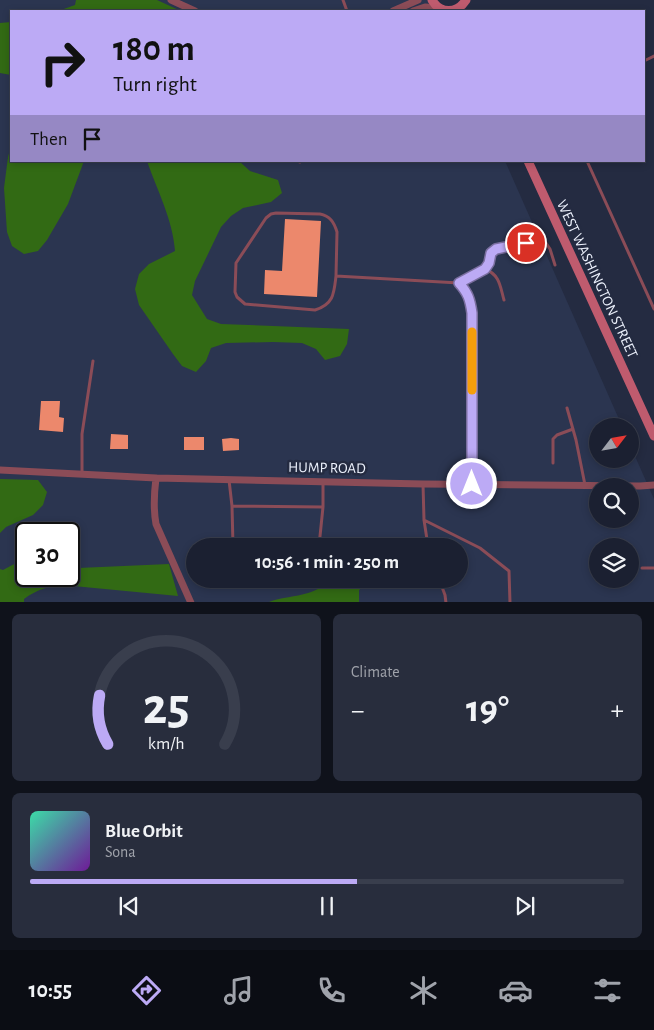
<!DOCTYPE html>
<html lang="en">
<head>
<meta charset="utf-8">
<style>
	:root { --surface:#1b2031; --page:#282d3d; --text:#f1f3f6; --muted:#a0a3ab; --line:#393e4d; --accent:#bcaaf5 }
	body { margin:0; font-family:"Alegreya Sans",sans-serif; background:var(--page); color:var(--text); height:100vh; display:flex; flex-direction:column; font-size:19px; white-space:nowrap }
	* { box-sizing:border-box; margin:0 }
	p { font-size:16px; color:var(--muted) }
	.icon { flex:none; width:28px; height:28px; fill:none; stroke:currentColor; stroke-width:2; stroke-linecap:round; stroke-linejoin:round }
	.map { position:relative; height:602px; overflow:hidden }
	.sheet { display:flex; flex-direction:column; gap:12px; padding:12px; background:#0f121b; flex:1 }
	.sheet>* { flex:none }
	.hud { position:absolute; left:10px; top:10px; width:635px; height:152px; border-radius:0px; box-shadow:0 2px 8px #0003,0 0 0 1px var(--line); background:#bcaaf5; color:#111; overflow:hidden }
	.needle { width:32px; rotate:59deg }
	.controls { position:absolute; left:589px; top:418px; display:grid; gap:10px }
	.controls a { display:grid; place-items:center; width:50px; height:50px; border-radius:50%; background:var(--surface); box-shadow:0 2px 8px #0003,0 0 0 1px var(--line); font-size:25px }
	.speed { position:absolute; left:15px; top:522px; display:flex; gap:10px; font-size:25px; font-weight:700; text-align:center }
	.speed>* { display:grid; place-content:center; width:65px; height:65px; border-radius:50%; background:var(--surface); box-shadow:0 2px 8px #0003,0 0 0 1px var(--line); line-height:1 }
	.speed .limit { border:2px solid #111; border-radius:8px; background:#fff; color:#111 }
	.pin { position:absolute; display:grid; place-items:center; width:42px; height:42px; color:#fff; margin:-21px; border:2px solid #fff; border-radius:50%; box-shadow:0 1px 5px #0007 }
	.me { position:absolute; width:55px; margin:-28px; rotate:0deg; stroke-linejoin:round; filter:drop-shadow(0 0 4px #0008) }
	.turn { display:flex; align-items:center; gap:18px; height:105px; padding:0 20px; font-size:22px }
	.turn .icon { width:65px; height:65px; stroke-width:2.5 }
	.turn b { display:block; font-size:35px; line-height:42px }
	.then { display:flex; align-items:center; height:48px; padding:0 20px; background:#0003; gap:10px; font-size:19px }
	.big { font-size:38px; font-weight:700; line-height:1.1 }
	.sheet .tile { flex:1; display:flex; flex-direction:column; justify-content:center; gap:8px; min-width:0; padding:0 18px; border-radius:8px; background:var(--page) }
	.sheet .dial { align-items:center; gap:0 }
	.dial svg { height:130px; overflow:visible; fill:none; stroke:var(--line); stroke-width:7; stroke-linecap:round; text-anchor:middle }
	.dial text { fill:var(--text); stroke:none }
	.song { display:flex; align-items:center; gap:15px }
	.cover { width:60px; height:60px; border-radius:8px; background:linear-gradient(135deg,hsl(160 70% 55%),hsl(280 70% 35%)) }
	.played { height:5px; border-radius:2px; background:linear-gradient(90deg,var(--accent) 55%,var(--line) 55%) }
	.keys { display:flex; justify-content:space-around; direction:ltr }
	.heat { display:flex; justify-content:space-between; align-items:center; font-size:28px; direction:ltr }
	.sheet .tiles { flex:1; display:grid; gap:12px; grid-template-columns:1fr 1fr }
	.tile:last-child { grid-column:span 2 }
	.trip { position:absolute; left:186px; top:538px; width:282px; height:50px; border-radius:25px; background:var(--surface); box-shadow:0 2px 8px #0003,0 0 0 1px var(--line); font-weight:700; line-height:50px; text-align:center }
	.tab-bar { display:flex; height:80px; justify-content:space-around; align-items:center; background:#0b0d14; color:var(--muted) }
	.tab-bar .icon { width:35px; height:35px }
	.tab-bar .on { color:var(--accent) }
	.tab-bar b { font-size:22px; color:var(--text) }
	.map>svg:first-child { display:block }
	.built { fill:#2b3550; fill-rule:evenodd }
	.forest { fill:#326a14 }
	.building { fill:#ec886c }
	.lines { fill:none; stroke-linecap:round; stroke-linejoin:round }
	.lane { stroke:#8b4c57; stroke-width:3 }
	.street { stroke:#8b4c57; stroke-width:7 }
	.secondary { stroke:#bf5b6e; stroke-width:9 }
	.route-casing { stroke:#7a6e9f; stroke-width:12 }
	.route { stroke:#bcaaf5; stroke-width:9 }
	.slow { stroke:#f59e0b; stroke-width:9 }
	.labels { text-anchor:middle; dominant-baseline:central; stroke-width:5; stroke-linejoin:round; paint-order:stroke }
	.street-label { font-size:15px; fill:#ecf1fc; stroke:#242b41 }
</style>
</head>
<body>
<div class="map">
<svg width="654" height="603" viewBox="0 0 654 603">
	<rect width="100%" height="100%" fill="#242b41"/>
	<!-- built -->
	<path class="built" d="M 0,0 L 433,0 L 438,11 L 11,11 L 11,161 L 505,161 L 622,426 L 598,426 L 598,459 L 630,459 L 630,445 L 654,499 L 654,602 L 0,602 ZM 598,486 L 630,486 L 630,519 L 598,519 ZM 26,534 L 69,534 L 69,576 L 26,576 ZM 195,546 L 460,546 L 460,579 L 195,579 ZM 598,546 L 630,546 L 630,579 L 598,579 Z"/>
	<!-- forest -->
	<path class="forest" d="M 76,0 L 157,0 L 181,11 L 58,11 L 75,5 Z
		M 11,22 L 11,75 L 0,73 L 0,23 Z
		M 11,145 L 11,161 L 84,161 L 68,204 L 47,240 L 38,251 L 24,254 L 12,246 L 7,232 L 4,188 L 8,157 Z
		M 147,161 L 239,161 L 250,171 L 278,180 L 282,193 L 271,202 L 243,208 L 231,216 L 221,227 L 195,281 L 192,295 L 207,319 L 221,324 L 349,329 L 347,344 L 340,356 L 325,360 L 316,349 L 302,343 L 273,342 L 226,343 L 211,348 L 206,361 L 196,372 L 182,366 L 173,354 L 139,305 L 135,289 L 139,274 L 149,264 L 175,251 C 173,220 157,190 147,161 Z
		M 0,479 L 38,480 L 47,492 L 43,505 L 33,515 L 6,527 L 0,533 Z
		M 16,563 L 26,564 L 26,576 L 69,576 L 69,567 L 78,568 L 169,564 L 178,596 L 63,585 C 46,587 38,589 24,599 L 24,602 L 0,602 L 0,569 L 3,570 Z
		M 336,579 L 374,579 L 359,590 L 359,602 L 269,602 C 282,597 295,597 308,593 C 318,590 327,584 336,579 Z"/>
	<!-- building -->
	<path class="building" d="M 285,219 L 321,221 L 317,297 L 264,294 L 265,270 L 282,271 Z
		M 41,401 L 60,401 L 59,417 L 64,418 L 63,432 L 39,430 Z
		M 111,434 L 128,435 L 128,449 L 110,449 Z
		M 184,437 L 204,437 L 204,450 L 184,450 Z
		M 231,438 L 239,439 L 239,450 L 223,451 L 222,439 Z"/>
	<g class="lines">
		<!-- lane -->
		<path class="lane" d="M 343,0 L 347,11
			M 644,61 L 654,56
			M 297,161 L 300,162
			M 587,161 L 654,309
			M 485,269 C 500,275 500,286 504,300
			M 336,276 C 334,293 334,304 315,310 L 245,304 L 237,297 L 235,292 L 236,263 L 266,218 L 271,214 L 276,213 L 320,214 C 330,216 334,222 337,232 L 336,276 L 459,283 L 485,269 L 489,263 L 491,253 L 496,249 L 541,239 L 544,240 L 550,249 L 555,265
			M 567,408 L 576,440 L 585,485
			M 553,463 L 553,439 L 557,435 L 573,429
			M 82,474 L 82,434 L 93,361
			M 229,480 L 232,506 L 323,507 L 323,482
			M 423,484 L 424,520 L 428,546
			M 232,506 L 233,545 L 244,546
			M 424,520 L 480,548 L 509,571 L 510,603
			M 319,546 L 323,507
			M 642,568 L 654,568
			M 439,579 L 445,595 L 446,603"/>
		<!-- street -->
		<path class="street" d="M 171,0 L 195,11
			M 393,11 L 418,0
			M 413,11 L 425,7 L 439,8
			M 459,283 C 468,293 470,299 472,313 L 472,484
			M 0,470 L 156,478 L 423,484 L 640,486 L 654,485
			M 156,478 C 154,494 153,508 156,524 L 191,603"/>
		<!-- secondary -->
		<path class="secondary" d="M 432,0 C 440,14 457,14 466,0
			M 528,161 L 654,436"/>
	</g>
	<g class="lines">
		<defs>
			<path id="route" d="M 472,484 L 472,313 C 470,299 468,293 459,283 L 485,269 L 489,263 L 491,253 L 496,249 L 526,243"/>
		</defs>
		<!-- route casing -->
		<use href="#route" class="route-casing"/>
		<!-- route -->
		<use href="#route" class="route"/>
		<!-- slow -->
		<path class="slow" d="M 472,332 L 472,390"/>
	</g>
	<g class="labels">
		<!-- street labels -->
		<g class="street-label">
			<text transform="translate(597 279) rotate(65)">WEST WASHINGTON STREET</text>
			<text transform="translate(327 468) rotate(1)">HUMP ROAD</text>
		</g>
	</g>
</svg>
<div class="controls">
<a><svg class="needle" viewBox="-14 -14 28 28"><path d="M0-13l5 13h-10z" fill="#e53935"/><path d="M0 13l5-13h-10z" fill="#a0a3ab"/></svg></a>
<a><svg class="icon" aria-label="search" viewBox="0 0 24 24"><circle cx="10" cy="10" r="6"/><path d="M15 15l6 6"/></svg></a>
<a><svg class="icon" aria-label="layers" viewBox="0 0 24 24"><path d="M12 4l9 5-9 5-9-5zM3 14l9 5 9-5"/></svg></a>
</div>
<div class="speed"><div class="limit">30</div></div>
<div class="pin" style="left:526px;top:243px;background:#d93025"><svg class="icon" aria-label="arrive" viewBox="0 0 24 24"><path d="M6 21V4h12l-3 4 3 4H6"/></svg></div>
<svg class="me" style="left:472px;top:484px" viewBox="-20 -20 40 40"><circle r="17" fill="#bcaaf5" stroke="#fff" stroke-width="3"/><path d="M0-11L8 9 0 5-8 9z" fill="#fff"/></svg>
<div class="trip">10:56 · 1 min · 250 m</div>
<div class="hud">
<div class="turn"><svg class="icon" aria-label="right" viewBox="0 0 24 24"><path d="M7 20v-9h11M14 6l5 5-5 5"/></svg><div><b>180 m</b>Turn right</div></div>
<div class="then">Then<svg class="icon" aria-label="arrive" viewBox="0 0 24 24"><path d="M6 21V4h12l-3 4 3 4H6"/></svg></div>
</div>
</div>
<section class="sheet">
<div class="tiles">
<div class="tile dial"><svg viewBox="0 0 100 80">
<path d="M14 69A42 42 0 1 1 86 69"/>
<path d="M14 69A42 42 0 0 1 9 39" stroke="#bcaaf5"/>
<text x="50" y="56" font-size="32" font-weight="700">25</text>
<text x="50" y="72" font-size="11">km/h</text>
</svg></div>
<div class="tile"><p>Climate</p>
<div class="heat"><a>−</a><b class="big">19°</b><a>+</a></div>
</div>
<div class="tile">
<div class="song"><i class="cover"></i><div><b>Blue Orbit</b><p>Sona</p></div></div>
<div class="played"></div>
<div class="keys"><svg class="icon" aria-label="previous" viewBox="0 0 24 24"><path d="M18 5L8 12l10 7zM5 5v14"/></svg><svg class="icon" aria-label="pause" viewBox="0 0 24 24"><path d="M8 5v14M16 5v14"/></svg><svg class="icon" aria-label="next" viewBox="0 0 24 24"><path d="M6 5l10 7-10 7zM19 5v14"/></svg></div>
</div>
</div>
</section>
<nav class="tab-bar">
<b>10:55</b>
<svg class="icon on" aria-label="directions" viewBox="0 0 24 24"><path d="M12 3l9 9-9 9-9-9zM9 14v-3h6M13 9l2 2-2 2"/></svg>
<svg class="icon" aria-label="music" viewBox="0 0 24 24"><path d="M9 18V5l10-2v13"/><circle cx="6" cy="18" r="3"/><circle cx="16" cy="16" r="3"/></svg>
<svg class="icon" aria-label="phone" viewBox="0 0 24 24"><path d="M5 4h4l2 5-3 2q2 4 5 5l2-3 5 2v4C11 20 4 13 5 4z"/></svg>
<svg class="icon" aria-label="climate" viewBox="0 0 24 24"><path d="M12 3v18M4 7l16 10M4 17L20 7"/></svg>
<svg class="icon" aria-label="car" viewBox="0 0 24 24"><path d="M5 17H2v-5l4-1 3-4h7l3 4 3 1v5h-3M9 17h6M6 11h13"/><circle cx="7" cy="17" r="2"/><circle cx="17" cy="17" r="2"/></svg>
<svg class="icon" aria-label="filters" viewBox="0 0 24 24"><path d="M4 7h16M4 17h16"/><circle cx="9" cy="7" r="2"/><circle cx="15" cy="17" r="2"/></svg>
</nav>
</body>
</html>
